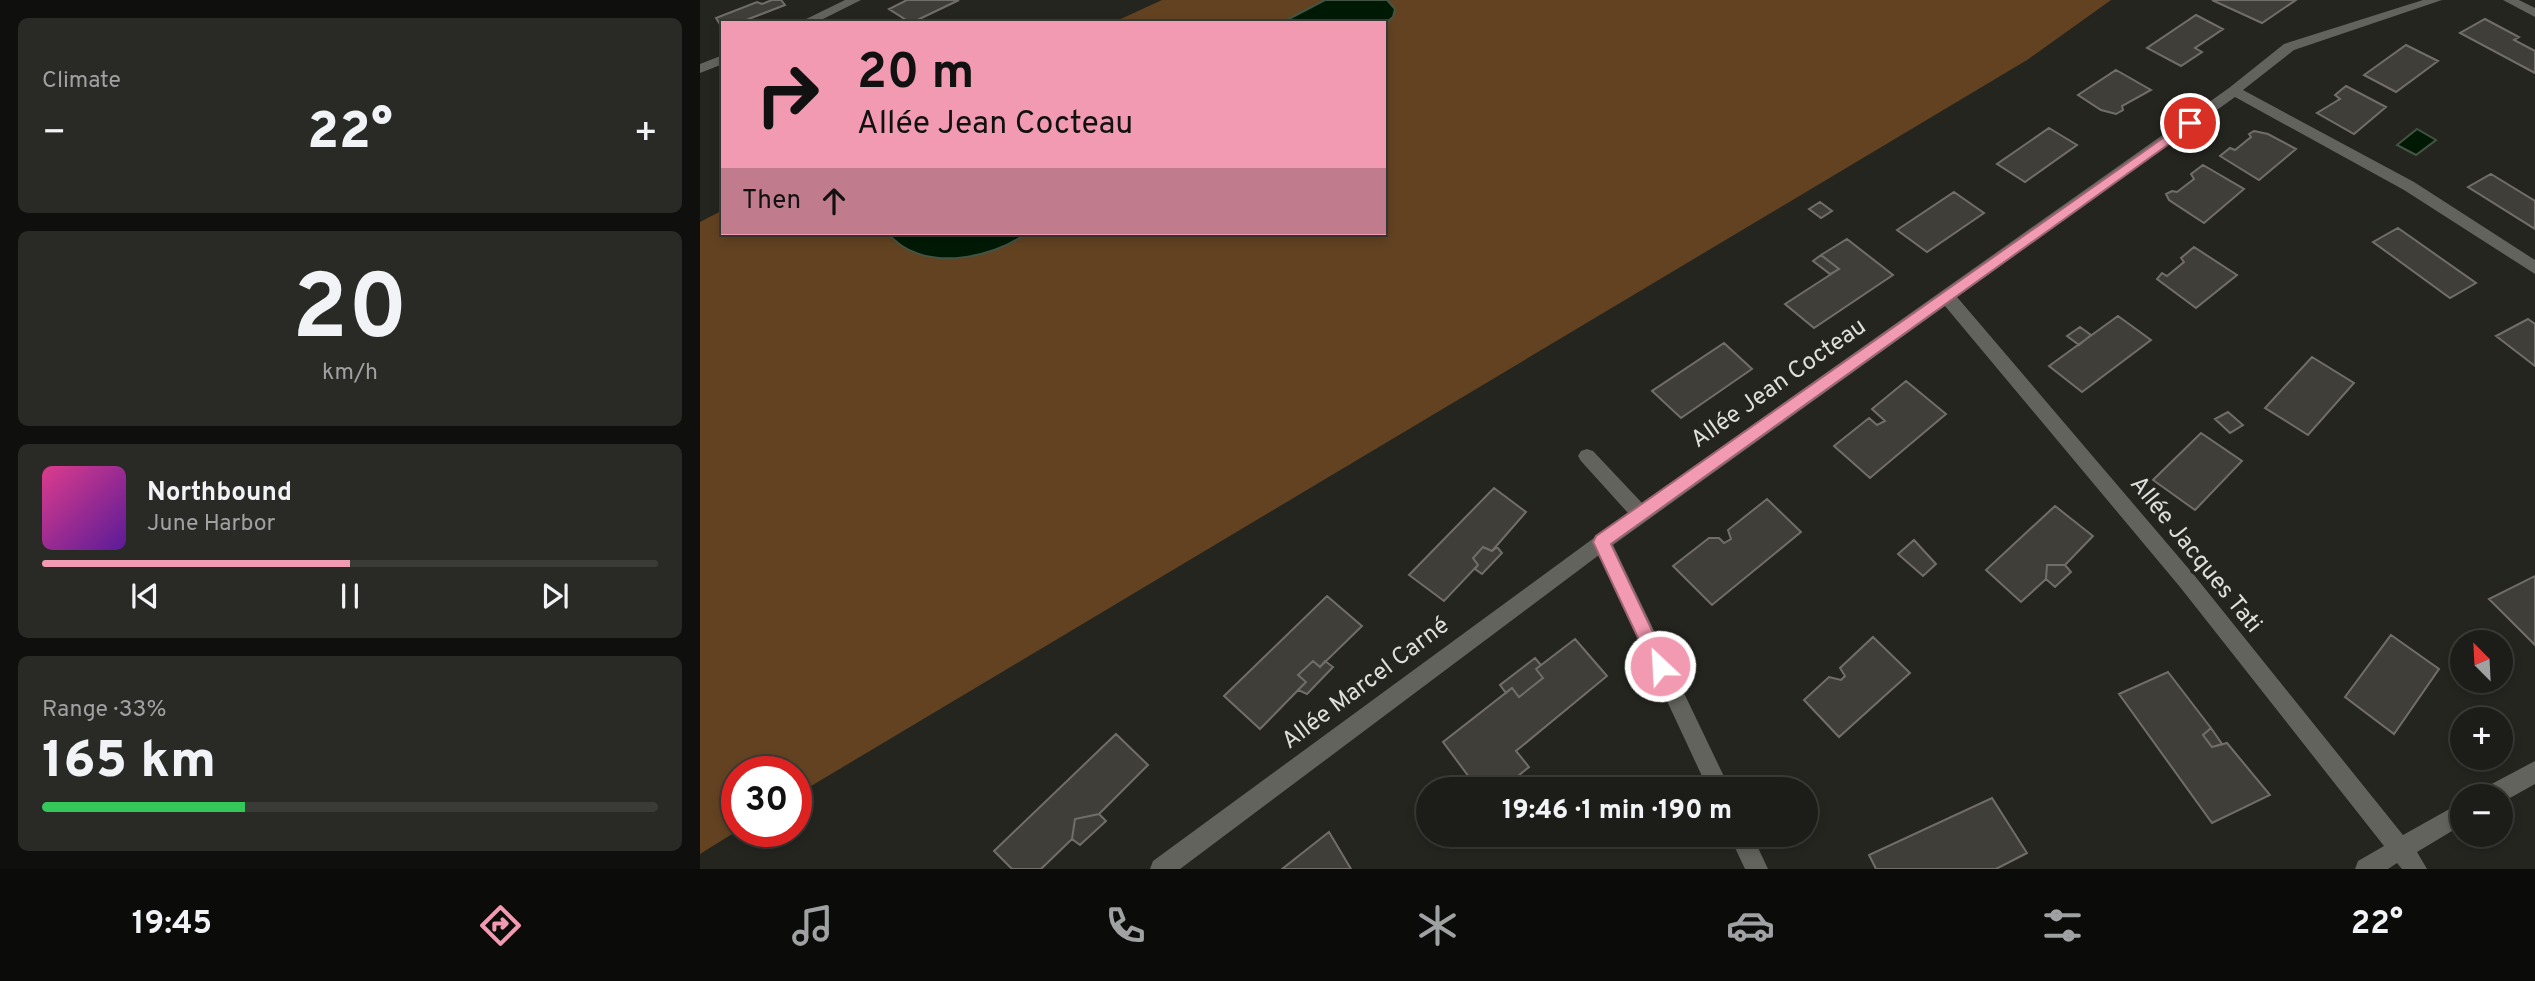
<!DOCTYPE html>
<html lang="en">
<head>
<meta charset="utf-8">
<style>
	:root { --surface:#1c1c18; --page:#292925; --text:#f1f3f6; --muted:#a0a1a2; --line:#3a3a37; --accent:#f19ab1 }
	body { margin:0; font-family:Overpass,sans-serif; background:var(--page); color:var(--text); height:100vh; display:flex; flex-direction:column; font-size:26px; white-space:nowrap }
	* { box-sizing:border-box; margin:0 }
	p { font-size:23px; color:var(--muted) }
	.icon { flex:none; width:38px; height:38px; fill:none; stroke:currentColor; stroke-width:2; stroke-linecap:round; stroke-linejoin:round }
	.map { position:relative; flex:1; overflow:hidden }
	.side { display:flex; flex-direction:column; gap:18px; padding:18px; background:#0f0f0d; width:700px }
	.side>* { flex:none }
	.guide { position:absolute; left:21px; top:21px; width:665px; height:214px; border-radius:0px; box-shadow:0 4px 10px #0003,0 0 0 2px var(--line); background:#f19ab1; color:#111; overflow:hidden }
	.needle { width:46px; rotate:336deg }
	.tools { position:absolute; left:1750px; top:630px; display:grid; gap:14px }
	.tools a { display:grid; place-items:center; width:63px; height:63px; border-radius:50%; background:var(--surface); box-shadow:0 4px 10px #0003,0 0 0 2px var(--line); font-size:35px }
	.speed { position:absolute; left:21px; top:756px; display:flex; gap:14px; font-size:35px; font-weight:700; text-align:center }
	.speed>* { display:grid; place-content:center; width:91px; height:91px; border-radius:50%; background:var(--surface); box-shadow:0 4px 10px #0003,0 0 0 2px var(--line); line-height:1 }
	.speed .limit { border:10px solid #d22; background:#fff; color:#111 }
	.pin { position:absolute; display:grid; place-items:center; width:60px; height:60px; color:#fff; margin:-30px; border:4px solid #fff; border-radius:50%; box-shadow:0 2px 7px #0007 }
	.me { position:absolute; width:77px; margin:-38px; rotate:335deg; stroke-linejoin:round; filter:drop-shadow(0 0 5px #0008) }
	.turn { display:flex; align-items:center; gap:24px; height:147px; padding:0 21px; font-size:32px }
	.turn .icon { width:91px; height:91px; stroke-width:2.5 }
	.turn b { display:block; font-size:49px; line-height:60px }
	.then { display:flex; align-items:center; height:66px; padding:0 21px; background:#0003; gap:14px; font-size:26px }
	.big { font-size:52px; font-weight:800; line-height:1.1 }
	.side .widget { flex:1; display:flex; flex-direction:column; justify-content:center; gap:10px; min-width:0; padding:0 24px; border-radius:10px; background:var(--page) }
	.side .dial { align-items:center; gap:0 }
	.dial b { font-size:91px; line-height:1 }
	.song { display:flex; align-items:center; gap:21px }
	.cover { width:84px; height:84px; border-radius:10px; background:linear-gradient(135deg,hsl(330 70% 55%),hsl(270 70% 35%)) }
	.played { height:7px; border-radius:4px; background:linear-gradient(90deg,var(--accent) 50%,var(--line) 50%) }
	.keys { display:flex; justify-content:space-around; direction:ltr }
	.heat { display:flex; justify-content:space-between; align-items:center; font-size:38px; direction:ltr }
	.charge { height:10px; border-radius:5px; background:linear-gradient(90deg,#34c759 33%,var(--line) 0) }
	.trip { position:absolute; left:716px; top:777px; width:402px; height:70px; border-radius:35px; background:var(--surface); box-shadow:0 4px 10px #0003,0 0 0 2px var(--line); font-weight:800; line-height:70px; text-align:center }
	.dock { display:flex; height:112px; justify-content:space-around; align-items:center; background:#0b0b0a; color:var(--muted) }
	.dock .icon { width:49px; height:49px }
	.dock .active { color:var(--accent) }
	.dock b { font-size:32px; color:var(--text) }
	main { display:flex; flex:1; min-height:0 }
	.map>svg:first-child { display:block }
	.green { fill:#624221 }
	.water { fill:#001905; stroke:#435445; stroke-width:2 }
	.building { fill:#403e39; stroke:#716e69; stroke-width:2 }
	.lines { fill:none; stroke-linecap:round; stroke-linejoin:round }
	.minor { fill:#63635d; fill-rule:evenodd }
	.route { fill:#f19ab1; stroke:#9d6473; stroke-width:2 }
	.labels { text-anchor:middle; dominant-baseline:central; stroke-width:7; stroke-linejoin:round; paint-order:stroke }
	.street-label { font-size:24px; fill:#dededb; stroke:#252520 }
</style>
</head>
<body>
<main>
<section class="side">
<div class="widget"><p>Climate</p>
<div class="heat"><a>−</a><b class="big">22°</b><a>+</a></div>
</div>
<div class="widget dial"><b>20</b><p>km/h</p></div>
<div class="widget">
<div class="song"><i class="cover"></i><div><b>Northbound</b><p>June Harbor</p></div></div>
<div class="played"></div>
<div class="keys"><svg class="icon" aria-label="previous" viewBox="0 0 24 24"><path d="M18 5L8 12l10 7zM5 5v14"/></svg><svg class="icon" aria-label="pause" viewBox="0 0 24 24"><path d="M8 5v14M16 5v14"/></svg><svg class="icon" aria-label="next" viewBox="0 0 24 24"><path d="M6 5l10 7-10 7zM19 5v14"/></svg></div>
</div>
<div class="widget"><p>Range · 33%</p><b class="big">165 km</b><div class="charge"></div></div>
</section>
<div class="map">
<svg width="1835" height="869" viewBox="0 0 1835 869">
	<rect width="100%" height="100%" fill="#252520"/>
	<!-- green -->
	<path class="green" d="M 462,0 L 1411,0 L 1327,60 L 96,795 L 96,772 L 37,772 L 37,831 L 0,854 L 0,222 L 23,210 L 23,233 L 684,233 L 684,23 L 412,23 Z"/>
	<!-- water -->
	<path class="water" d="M 625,0 L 687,0 L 695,9 L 693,17 L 684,24 L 581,23 Z
		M 1717,129 L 1736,140 L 1716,155 L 1697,145 Z
		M 188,233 L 327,233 C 290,260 220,273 188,233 Z"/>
	<!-- building -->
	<path class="building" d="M 72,0 L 81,0 L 85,5 L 46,20 L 46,23 L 23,23 L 23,29 L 16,18 L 57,2 L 62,4 Z
		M 207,0 L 259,0 L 211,23 L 189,9 Z
		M 1512,0 L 1596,0 L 1562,23 Z
		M 1496,15 L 1523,29 L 1495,48 L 1502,52 L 1481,66 L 1447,48 Z
		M 1785,19 L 1819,37 L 1814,40 L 1835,51 L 1835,73 L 1760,33 Z
		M 1706,45 L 1738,61 L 1696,92 L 1664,75 Z
		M 1416,70 L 1451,90 L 1422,106 L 1423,110 L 1416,114 L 1401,110 L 1378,95 Z
		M 1646,86 L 1686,107 L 1654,134 L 1617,113 L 1640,99 L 1635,95 Z
		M 1349,128 L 1377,145 L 1325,182 L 1297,164 Z
		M 1554,131 L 1568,134 L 1596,149 L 1559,180 L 1520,156 L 1530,148 L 1535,150 L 1551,137 L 1549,134 Z
		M 1503,165 L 1544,189 L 1504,223 L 1469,200 L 1466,194 L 1472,191 L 1477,192 L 1494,179 L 1491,174 Z
		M 1791,174 L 1835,201 L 1835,229 L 1768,187 Z
		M 1254,192 L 1284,213 L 1227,252 L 1197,230 Z
		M 1120,202 L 1132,211 L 1121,218 L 1109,209 Z
		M 1698,228 L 1776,283 L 1750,298 L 1673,242 Z
		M 1147,239 L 1193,275 L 1114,328 L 1085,304 L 1139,269 L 1121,255 Z
		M 1494,247 L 1537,275 L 1496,308 L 1457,279 L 1462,273 L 1467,276 L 1484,262 L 1481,258 Z
		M 1121,255 L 1139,269 L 1130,274 L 1113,261 Z
		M 1418,316 L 1451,340 L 1382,392 L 1349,366 Z
		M 1828,319 L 1835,324 L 1835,366 L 1796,336 Z
		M 1380,327 L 1391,335 L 1379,345 L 1367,336 Z
		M 1024,343 L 1052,369 L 981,418 L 952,391 Z
		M 1612,357 L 1654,383 L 1608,435 L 1565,408 Z
		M 1206,381 L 1246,414 L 1170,478 L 1134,446 L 1169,418 L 1177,425 L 1185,421 L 1172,409 Z
		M 1528,412 L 1543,425 L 1530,433 L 1515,419 Z
		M 1501,433 L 1542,461 L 1495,510 L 1453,480 Z
		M 794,488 L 826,512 L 792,551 L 783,547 L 773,558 L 778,565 L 744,601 L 709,575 Z
		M 1067,499 L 1101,532 L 1012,605 L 973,566 L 1009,538 L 1019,538 L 1024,543 L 1031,539 L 1028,530 Z
		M 1355,506 L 1393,536 L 1365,565 L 1347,565 L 1346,579 L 1321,602 L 1286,570 Z
		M 1214,540 L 1236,564 L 1223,576 L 1198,554 Z
		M 783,547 L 792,551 L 797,547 L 802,553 L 782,574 L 775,569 L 778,565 L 773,558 Z
		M 1347,565 L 1365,565 L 1371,572 L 1355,587 L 1346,579 Z
		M 1835,576 L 1835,645 L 1789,599 Z
		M 627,596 L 662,626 L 620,667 L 613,661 L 598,675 L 606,682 L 560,729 L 524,696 Z
		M 1691,635 L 1739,669 L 1694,734 L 1645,697 Z
		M 1173,637 L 1210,673 L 1139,737 L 1104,700 L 1129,677 L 1141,680 L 1145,676 L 1140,668 Z
		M 875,639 L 907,676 L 816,751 L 829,767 L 802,789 L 778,789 L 743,742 L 812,688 L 819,697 L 843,678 L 836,669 Z
		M 835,658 L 841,665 L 836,669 L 843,678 L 819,697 L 812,688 L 806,693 L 800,685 Z
		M 613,661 L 620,667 L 625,661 L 633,667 L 607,694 L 598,690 L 606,682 L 598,675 Z
		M 1468,672 L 1511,728 L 1503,735 L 1512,747 L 1527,743 L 1570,795 L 1512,823 L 1419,694 Z
		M 1511,728 L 1522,744 L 1512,747 L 1503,735 Z
		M 416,734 L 448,765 L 399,814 L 375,819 L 372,839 L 341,869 L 312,869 L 294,851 Z
		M 1292,798 L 1327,853 L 1296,869 L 1176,869 L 1169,855 Z
		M 399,814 L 406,821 L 380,845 L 372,839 L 375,819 Z
		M 629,832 L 651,869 L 582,869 Z"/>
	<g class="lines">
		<!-- minor -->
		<path class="minor" d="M 145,0 L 161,0 L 115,23 L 98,23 Z
			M 1723,0 L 1742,0 L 1594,50 L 1543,90 L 1714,182 L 1835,260 L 1835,274 L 1704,190 L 1535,97 L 1257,297 L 1494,575 L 1703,835 L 1762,802 L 1762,825 L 1717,852 L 1727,869 L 1702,869 L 1697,863 L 1688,869 L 1655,869 L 1658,861 L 1684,846 L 1480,587 L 1245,306 L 913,545 L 1030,789 L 1008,789 L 899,555 L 480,869 L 450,869 L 453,861 L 928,513 L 881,461 L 878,456 L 881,451 L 887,449 L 893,451 L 942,503 L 1529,88 L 1584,44 Z
			M 1803,0 L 1819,0 L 1835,8 L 1835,17 Z
			M 23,55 L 23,64 L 0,73 L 0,64 Z
			M 1835,761 L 1835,784 L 1801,803 L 1801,796 L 1781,796 L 1784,788 Z
			M 1029,835 L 1052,835 L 1068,869 L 1045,869 Z"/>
	</g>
	<!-- route -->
	<path class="route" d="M 1490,119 L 1494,120 L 1494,126 L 911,544 L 969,666 L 967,672 L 960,674 L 954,672 L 893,542 L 896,536 Z"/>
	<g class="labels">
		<!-- street labels -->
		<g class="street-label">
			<text transform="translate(1079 384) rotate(-35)">Allée Jean Cocteau</text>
			<text transform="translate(1495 555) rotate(51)">Allée Jacques Tati</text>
			<text transform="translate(666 684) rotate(-37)">Allée Marcel Carné</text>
		</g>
	</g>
</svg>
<div class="tools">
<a><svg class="needle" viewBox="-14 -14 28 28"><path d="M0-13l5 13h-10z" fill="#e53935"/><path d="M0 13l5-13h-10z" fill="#a0a1a2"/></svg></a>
<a>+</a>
<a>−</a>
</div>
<div class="speed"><div class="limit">30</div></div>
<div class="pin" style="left:1490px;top:123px;background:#d93025"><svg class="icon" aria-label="arrive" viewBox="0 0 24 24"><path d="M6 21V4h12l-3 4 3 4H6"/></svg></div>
<svg class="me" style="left:960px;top:666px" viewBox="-20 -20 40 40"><circle r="17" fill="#f19ab1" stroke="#fff" stroke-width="3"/><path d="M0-11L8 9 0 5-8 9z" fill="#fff"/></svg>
<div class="trip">19:46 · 1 min · 190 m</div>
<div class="guide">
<div class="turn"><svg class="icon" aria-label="right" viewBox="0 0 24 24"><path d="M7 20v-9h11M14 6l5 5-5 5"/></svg><div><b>20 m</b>Allée Jean Cocteau</div></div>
<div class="then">Then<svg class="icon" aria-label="ahead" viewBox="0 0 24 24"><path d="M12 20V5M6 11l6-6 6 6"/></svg></div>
</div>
</div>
</main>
<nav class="dock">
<b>19:45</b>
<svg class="icon active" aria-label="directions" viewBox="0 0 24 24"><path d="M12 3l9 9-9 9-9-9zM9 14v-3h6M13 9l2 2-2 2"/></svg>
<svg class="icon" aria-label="music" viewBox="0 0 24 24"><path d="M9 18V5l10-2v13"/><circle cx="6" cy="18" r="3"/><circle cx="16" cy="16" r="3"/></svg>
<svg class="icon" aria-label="phone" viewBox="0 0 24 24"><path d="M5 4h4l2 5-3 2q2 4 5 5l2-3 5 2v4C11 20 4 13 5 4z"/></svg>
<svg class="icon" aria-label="climate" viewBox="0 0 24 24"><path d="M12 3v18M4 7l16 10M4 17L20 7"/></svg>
<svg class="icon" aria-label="car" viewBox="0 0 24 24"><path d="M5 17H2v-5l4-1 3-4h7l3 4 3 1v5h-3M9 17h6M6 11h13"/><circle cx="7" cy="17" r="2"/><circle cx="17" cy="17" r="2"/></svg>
<svg class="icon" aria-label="filters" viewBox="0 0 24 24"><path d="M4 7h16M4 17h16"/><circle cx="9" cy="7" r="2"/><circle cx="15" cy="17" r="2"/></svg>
<b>22°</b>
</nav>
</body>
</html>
